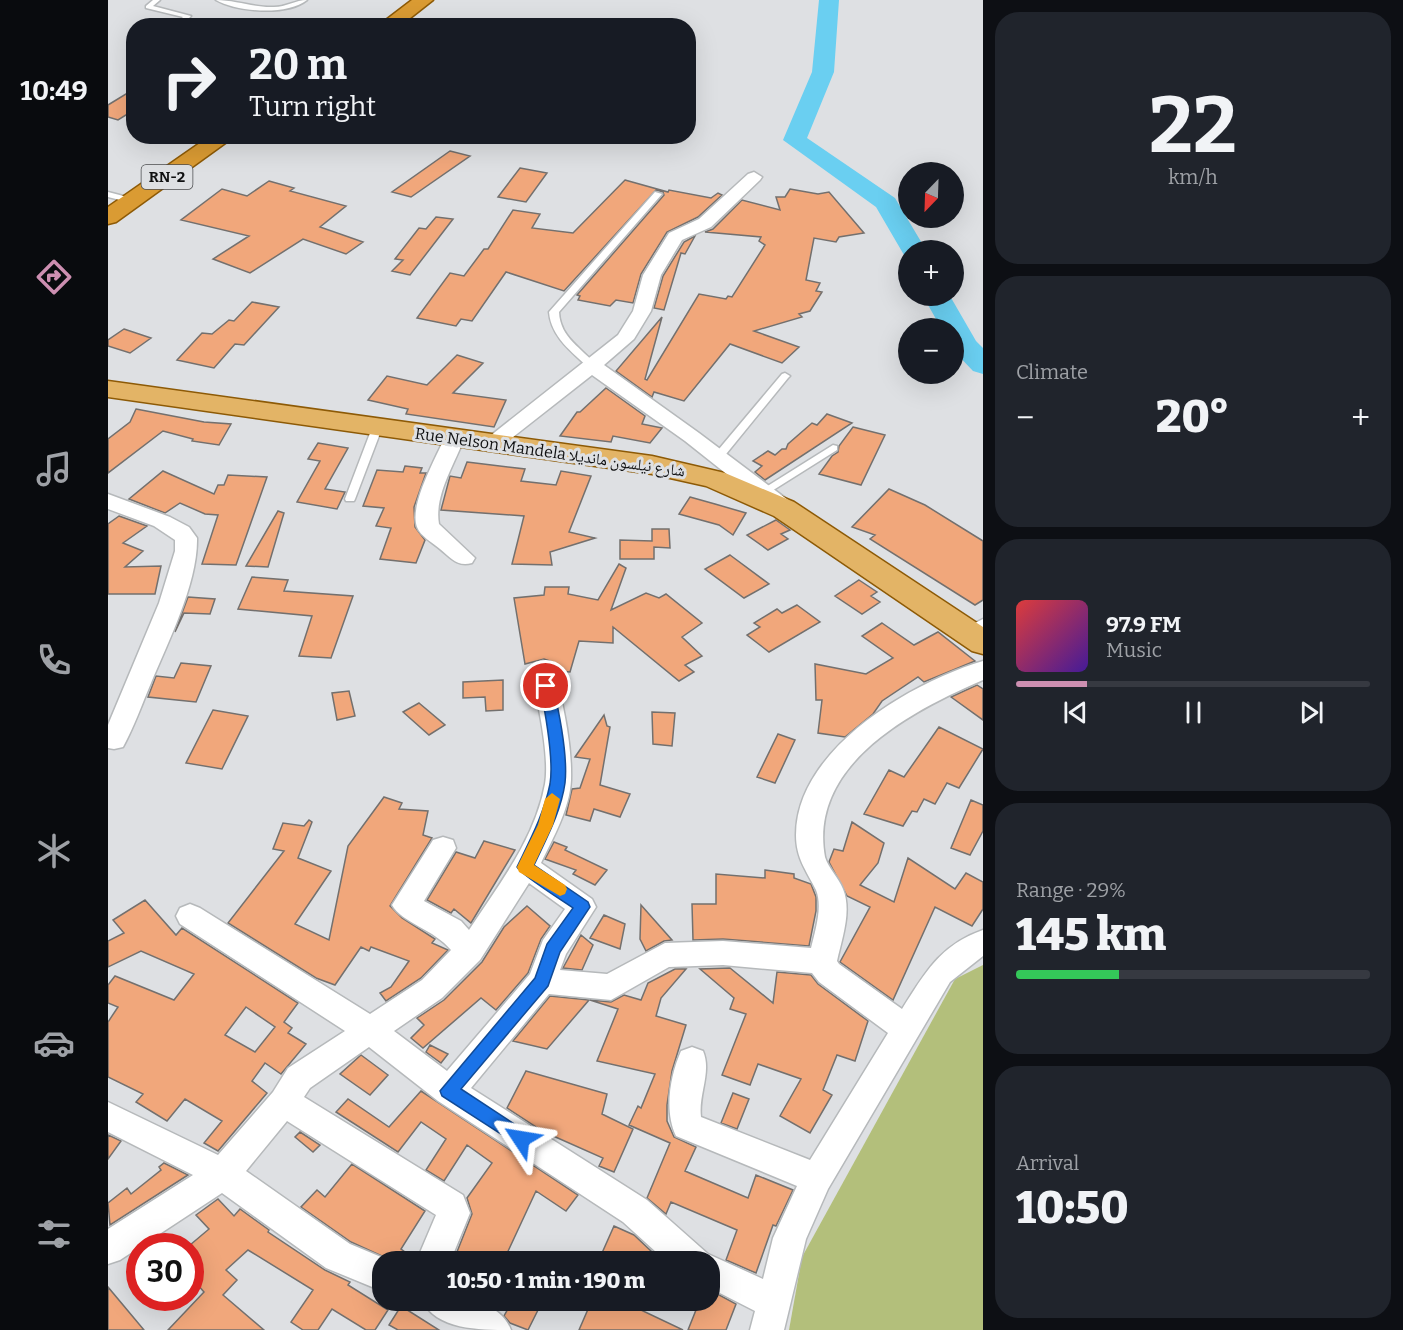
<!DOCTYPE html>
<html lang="en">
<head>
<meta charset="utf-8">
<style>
	:root { --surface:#171b24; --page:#20242c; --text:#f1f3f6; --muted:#9ea1a6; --line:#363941; --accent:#cd8fb1 }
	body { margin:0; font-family:Bitter,"Noto Naskh Arabic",serif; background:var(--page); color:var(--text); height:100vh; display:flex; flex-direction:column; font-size:22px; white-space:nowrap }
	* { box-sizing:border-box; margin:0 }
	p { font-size:20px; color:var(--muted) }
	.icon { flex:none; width:33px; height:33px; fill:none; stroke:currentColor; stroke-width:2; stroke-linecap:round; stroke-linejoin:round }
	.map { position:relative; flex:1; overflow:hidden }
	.details { display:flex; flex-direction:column; gap:12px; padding:12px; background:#0d0f14; width:420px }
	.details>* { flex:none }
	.top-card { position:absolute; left:18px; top:18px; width:570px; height:126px; border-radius:24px; box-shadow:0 6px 24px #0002; background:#171b24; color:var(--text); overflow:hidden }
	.needle { width:39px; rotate:203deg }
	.buttons { position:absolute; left:790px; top:162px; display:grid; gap:12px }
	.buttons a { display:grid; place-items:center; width:66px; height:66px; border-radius:50%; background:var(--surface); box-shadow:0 6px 24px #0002; font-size:30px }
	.speed { position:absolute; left:18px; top:1233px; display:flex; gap:12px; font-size:30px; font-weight:700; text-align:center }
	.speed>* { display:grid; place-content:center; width:78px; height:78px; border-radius:50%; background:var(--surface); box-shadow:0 6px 24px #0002; line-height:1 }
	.speed .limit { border:9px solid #d22; background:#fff; color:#111 }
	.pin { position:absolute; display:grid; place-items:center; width:51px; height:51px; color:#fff; margin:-26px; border:3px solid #fff; border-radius:50%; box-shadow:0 2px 6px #0007 }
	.me { position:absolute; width:66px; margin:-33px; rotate:303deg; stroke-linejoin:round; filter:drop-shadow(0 0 4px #0008) }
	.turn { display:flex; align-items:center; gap:21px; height:126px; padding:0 24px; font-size:27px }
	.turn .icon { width:78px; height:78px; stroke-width:2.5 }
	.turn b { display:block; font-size:42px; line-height:51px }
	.big { font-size:45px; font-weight:800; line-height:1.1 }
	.details .tile { flex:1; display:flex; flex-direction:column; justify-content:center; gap:9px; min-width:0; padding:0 21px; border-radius:24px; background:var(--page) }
	.details .dial { align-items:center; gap:0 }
	.dial b { font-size:78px; line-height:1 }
	.song { display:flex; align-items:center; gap:18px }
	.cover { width:72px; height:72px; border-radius:9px; background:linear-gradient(135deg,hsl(0 70% 55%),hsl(260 70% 35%)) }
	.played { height:6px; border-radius:3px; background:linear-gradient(90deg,var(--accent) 20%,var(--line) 20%) }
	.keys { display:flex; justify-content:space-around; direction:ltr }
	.heat { display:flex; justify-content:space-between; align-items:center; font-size:33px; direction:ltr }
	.charge { height:9px; border-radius:4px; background:linear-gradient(90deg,#34c759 29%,var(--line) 0) }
	.trip { position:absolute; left:264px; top:1251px; width:348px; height:60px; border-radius:24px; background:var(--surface); box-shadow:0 6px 24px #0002; font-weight:800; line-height:60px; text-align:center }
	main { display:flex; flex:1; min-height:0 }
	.dock { display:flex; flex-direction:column; width:108px; justify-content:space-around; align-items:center; background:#090b0e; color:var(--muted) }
	.dock .icon { width:42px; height:42px }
	.dock .current { color:var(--accent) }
	.dock b { font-size:27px; color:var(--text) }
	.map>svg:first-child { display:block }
	.green { fill:#b3bf7b }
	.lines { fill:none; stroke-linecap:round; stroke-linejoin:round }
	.river { fill:#6acff1; fill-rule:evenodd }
	.building { fill:#f1a77b; stroke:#73706e; stroke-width:1.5; fill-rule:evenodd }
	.service-casing { stroke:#b6b9bb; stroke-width:3 }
	.minor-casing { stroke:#b6b9bb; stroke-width:3 }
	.primary-casing { stroke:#8d5a06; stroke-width:3 }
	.trunk-casing { stroke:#8d5a06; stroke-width:3 }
	.service { fill:#fff; fill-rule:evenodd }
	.minor { fill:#fff; fill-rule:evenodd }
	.primary { fill:#e3b466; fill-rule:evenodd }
	.trunk { fill:#da9b33; fill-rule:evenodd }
	.route { fill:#1a73e8; stroke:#114b97; stroke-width:1.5 }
	.slow { fill:#f59e0b }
	.labels { text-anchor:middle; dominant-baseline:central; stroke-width:6; stroke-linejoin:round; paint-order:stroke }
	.shield { fill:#dee0e3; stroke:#4d4e50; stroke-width:1.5 }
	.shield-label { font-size:15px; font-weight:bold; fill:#0f1011 }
	.street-label { font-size:16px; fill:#0f1011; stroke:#dee0e3 }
</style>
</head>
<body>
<main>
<nav class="dock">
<b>10:49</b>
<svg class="icon current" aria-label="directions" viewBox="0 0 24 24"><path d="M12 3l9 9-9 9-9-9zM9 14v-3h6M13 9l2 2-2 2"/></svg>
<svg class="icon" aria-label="music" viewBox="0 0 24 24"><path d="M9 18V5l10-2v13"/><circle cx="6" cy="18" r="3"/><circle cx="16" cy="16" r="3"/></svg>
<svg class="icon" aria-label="phone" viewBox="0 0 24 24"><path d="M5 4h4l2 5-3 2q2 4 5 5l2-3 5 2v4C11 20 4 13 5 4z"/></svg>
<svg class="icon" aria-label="climate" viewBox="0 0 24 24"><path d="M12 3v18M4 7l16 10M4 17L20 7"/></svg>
<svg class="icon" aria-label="car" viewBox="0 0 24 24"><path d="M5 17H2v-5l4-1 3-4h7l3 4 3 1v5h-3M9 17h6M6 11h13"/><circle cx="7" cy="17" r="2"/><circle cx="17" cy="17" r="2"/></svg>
<svg class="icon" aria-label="filters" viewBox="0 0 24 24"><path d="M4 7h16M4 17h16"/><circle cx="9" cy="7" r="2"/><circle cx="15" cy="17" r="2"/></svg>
</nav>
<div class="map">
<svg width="875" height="1330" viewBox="0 0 875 1330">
	<rect width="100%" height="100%" fill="#dee0e3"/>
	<!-- green -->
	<path class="green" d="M 875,965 L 875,1330 L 681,1330 L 694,1257 L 847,979 Z"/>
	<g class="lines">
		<!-- river -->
		<path class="river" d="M 711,0 L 731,0 L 726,72 L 699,138 L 787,198 L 818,250 L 801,250 L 801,257 L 796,255 L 768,207 L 675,140 L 704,72 Z
			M 815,296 L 842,296 L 868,341 L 875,348 L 875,374 L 865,371 L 846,351 L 846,328 L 833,328 Z"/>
	</g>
	<!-- building -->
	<path class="building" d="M 26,89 L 26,110 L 10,120 L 0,117 L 0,105 Z
		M 342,151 L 362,156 L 303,197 L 284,192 Z
		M 412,168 L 439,173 L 418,202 L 390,197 Z
		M 517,180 L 560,192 L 561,190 L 603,198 L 610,193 L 614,195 L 590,217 L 559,232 L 533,274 L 525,303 L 508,300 L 502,306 L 470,300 L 472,296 L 469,295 L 556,195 L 555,192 L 548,190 L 456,291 L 398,272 L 364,321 L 353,319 L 348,326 L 309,318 L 342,273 L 356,276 L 376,249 L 380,249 L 405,210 L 432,214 L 424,228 L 465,233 Z
		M 161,181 L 186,188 L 182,191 L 238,206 L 212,227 L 255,242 L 238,254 L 195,239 L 142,273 L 105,259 L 141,236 L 73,220 L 114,189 L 139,196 Z
		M 682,189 L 710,194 L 721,192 L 756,233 L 731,237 L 728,242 L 706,238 L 698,280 L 712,283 L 708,291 L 714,292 L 702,311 L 691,314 L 694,317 L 646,331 L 691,347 L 674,363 L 622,344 L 576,401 L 546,392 L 544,397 L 508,371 L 554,317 L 537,379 L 539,380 L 591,294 L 618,299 L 620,296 L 624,297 L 657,245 L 651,241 L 653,237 L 597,232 L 605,229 L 634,200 L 672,210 L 668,197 L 677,197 Z
		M 328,217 L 345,219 L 302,275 L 284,271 L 295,260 L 287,259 L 311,228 L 318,229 Z
		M 587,236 L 577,254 L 573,253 L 556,310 L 546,308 L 555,276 L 576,242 Z
		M 144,302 L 171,307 L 136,345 L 127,344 L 106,368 L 69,360 L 94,333 L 104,334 L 121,320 L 126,321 Z
		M 16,329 L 43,338 L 22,353 L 0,346 L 0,340 Z
		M 349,355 L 375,363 L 345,393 L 398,400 L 386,427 L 298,414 L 300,409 L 260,400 L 279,376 L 319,385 Z
		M 498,388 L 537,416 L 534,424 L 554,428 L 542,443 L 505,436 L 503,442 L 452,436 L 469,412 L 472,412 Z
		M 28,409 L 96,422 L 123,424 L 111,445 L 84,441 L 85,439 L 55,431 L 0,473 L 0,439 L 22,422 Z
		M 719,414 L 744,423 L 657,480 L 647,472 L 654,466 L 645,461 L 660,451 L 667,455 L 674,449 L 678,449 L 680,444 L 704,423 L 709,425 Z
		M 745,427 L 777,435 L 753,485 L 711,474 L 724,456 L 730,452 L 731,446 Z
		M 210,443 L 240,448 L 217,489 L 237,492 L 229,509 L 189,502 L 212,461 L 200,459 Z
		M 359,462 L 417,469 L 413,481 L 448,485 L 453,471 L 483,476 L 461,532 L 487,538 L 442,552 L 444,565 L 404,564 L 416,516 L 333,510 L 342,476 L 353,478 Z
		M 297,466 L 314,468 L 312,473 L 318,473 L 306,507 L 307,527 L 317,540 L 308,563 L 272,559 L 283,528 L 268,526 L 276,508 L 255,506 L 269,470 L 295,472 Z
		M 55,471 L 106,494 L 110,485 L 116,485 L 120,475 L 159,477 L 128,565 L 94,564 L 110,515 L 97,514 L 72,503 L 57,513 L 21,499 Z
		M 781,489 L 817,505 L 875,541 L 875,600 L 867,605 L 762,539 L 767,535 L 744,527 Z
		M 582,497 L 607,504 L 638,513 L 625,535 L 611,525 L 571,514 Z
		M 170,511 L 176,513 L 160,567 L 138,566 Z
		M 11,516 L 39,526 L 15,543 L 35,551 L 17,567 L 53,566 L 47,594 L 0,594 L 0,524 Z
		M 668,520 L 682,530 L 673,534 L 680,539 L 660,550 L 639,535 Z
		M 544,529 L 561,529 L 562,548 L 546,547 L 546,559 L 512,559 L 512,540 L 544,541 Z
		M 622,555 L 661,584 L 636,598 L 597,569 Z
		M 511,564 L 518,568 L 503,610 L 538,593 L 551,598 L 558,594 L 594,623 L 574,637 L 594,656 L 577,665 L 586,672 L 571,681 L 505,627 L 505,643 L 471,641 L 462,672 L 449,671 L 445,662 L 436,659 L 417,664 L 406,598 L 436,595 L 437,587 L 461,587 L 460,594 L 490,600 Z
		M 144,577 L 180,580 L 176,591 L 245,596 L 223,658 L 191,656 L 204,616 L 130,609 Z
		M 751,580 L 769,592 L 763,596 L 772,602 L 754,614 L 727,596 Z
		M 80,597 L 107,599 L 102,614 L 76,613 L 67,632 Z
		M 689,605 L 712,622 L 661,652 L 639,635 L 652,627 L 646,623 L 669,609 L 674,613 Z
		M 774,623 L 806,645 L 830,632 L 867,661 L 816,682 L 810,677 L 774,701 L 765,714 L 737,737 L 710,733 L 714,700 L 708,700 L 707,664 L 758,674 L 785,658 L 754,636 Z
		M 73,663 L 103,666 L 88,702 L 40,697 L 48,676 L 66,678 Z
		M 395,680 L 395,710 L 378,711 L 377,697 L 355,698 L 355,682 Z
		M 869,685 L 875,689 L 875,720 L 843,697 Z
		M 241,691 L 247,716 L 229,720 L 224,693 Z
		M 311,703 L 337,725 L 321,735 L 295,712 Z
		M 105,710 L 140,716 L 114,769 L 78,763 Z
		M 544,712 L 567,713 L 564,746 L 545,744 Z
		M 496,715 L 499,726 L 502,727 L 492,785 L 522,794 L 512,817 L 486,809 L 482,821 L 458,815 L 464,789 L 472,788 L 482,759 L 467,757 Z
		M 831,727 L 875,749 L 851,788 L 839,783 L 827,804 L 816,799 L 809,812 L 804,811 L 795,826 L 756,814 L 781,770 L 796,777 Z
		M 670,734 L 687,740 L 667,783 L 649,777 Z
		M 276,797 L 294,803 L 291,809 L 320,811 L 315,835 L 324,838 L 282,906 L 294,918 L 327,939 L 324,943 L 340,950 L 313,978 L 278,1001 L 272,993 L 283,987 L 301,961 L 263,947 L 261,951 L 253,947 L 227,985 L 208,978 L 120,923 L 176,851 L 165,849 L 175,823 L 196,826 L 201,820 L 204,822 L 190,858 L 223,871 L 187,924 L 221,940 L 240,846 Z
		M 863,800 L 875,805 L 875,831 L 862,855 L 843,848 Z
		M 744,822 L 776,843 L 770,863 L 752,885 L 786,902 L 800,858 L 847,889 L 858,873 L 875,882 L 875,909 L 864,926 L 827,907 L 785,1000 L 732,962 L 762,907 L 739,896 L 721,862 L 726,849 L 735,851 Z
		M 376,841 L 407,850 L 363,923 L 346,909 L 343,913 L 319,900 L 348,852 L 367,858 Z
		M 446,842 L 459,847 L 457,850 L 499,870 L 487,885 L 465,874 L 468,870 L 437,859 Z
		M 657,870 L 686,874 L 686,878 L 703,884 L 708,897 L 708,911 L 701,946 L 615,939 L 585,940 L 584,904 L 608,904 L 608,874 L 657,878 Z
		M 37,900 L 68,935 L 74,928 L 190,1003 L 176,1022 L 184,1028 L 180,1033 L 198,1044 L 173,1074 L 157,1063 L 144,1081 L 159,1093 L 110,1151 L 96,1143 L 114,1121 L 77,1099 L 59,1121 L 28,1102 L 35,1094 L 0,1077 L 0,1022 L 10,1007 L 0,1003 L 0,985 L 7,976 L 66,1000 L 86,974 L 33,951 L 0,967 L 0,941 L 16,933 L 5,920 ZM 138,1007 L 167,1027 L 147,1052 L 117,1035 Z
		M 533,905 L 564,940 L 556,941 L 538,951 L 532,939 Z
		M 419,906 L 442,926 L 433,939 L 420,973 L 388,1010 L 373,998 L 315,1048 L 303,1038 L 316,1025 L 309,1018 L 336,1000 L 374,962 L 396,927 Z
		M 496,915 L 517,924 L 512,949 L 482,938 Z
		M 473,935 L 485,945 L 474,970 L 455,968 Z
		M 622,968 L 665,1003 L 669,972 L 703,975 L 710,984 L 760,1021 L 747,1061 L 729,1055 L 715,1090 L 724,1095 L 702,1133 L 672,1116 L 693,1079 L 650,1064 L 642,1085 L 614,1075 L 638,1014 L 622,1009 L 626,998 L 592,969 Z
		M 567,969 L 578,969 L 553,998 L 548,1016 L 578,1025 L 564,1071 L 559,1105 L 559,1121 L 566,1137 L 588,1147 L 577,1171 L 640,1198 L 648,1175 L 685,1190 L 668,1226 L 665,1225 L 648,1273 L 618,1260 L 629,1230 L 563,1202 L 558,1214 L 539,1198 L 562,1143 L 521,1125 L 530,1106 L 533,1108 L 547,1074 L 489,1061 L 510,1009 L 482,1000 L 503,1002 L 516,995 L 533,1000 L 540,983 Z
		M 442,996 L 481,1000 L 439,1049 L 405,1041 Z
		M 322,1045 L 340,1054 L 333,1063 L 318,1052 Z
		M 253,1055 L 280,1075 L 262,1095 L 232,1074 Z
		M 418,1071 L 499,1094 L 494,1114 L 525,1129 L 506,1172 L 491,1166 L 495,1158 L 434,1131 L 399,1108 Z
		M 313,1091 L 470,1195 L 458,1211 L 428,1191 L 395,1262 L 345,1262 L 364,1214 L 359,1198 L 384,1163 L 359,1145 L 336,1181 L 318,1170 L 338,1139 L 313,1122 L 290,1152 L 228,1112 L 240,1099 L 281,1127 Z
		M 625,1093 L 641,1099 L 629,1129 L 613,1123 Z
		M 192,1132 L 212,1145 L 205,1152 L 187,1137 Z
		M 0,1135 L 13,1141 L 0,1159 Z
		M 56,1163 L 80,1175 L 2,1225 L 0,1203 L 19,1188 L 23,1194 L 53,1170 L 51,1167 Z
		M 244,1164 L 317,1211 L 293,1249 L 307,1259 L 306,1262 L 287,1262 L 243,1242 L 193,1207 L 209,1190 L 217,1197 Z
		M 110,1199 L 126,1216 L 132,1209 L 161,1230 L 160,1232 L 217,1270 L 242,1282 L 240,1285 L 280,1310 L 267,1330 L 258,1330 L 224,1309 L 210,1330 L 195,1330 L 183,1322 L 205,1290 L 140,1250 L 118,1270 L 129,1280 L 115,1295 L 156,1330 L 60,1330 L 96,1292 L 82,1276 L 82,1245 L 101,1229 L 88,1215 Z
		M 506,1226 L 526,1235 L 544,1252 L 540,1262 L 490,1262 Z
		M 0,1287 L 36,1330 L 0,1330 Z
		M 602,1290 L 628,1304 L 618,1330 L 580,1330 L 592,1300 L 602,1300 Z
		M 405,1300 L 435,1300 L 420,1330 L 402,1323 L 396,1316 Z
		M 484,1300 L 512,1300 L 575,1330 L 471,1330 Z
		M 293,1306 L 331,1330 L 290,1330 L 281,1325 Z"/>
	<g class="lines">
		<defs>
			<path id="service" d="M 45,0 L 52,0 L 45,6 L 83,16 L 73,26 L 65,26 L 75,17 L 38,8 L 38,6 Z
				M 108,0 C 128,0 146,8 166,7 C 178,7 188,0 199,0 C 179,16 129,12 108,0 Z
				M 279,23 L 282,26 L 258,26 Z
				M 0,192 L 27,199 L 28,201 L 24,203 L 0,197 Z
				M 547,192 L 554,194 L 451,312 C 452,338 474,348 489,366 L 484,369 L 481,368 C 464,352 443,337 441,312 Z
				M 677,373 L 682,376 L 680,378 L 614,459 L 606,459 L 605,457 L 606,455 L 674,374 Z
				M 269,425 L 274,428 L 247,499 L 246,501 L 238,501 L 237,499 L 264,428 Z
				M 725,445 L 729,446 L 729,450 L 659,494 L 651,494 L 650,492 Z
				M 875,619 L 875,628 L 863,635 L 855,635 L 853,632 L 855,629 Z"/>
			<path id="minor" d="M 646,172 L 654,177 L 652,180 L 603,227 L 574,240 L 553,275 L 543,311 L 526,339 L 496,365 L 591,433 L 680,500 L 683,505 L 680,510 L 664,510 L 577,441 L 484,375 L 391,448 L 377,448 L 374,444 L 377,440 L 510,335 L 525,311 L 535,275 L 561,233 L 591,219 L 640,174 Z
				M 346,433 L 353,435 L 356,439 C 346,465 326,496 331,524 L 367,558 L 364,563 C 349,567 343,558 332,549 C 325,543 312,536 309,527 C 301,505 327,460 336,439 L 339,435 Z
				M 0,494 L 62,517 L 81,527 L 89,538 C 90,583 60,642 43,683 C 34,704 26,727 15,747 L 6,749 L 0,748 L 0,725 L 51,603 L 67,551 L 67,540 L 46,526 L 0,509 Z
				M 435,661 L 444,664 L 447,670 C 455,706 464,743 463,780 C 462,808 445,838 433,863 L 484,899 L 488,907 L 458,954 L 452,970 L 499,974 L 557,943 L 615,941 L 703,948 C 707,931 715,907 708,890 C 698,870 688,858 688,835 C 688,749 804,682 875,661 L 875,680 C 805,710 700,764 717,857 C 720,868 731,878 735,889 C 744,911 734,938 729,961 L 731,964 L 794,1009 C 817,973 832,945 875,930 L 875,956 L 842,982 L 720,1189 L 698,1239 L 676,1330 L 642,1330 L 647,1311 L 602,1288 L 602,1262 L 559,1262 L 515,1222 L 330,1101 L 261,1047 L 202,1088 L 196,1097 L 355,1195 L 362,1213 L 342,1262 L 308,1262 L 328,1215 L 179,1121 L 138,1171 L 242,1244 L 285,1262 L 274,1262 L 274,1291 L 218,1268 L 114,1193 L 12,1260 L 0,1264 L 0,1229 L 85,1175 L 0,1132 L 0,1102 L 110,1155 L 165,1092 L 180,1068 L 237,1031 L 72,924 L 68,916 L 72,908 L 82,904 L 92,908 L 262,1014 L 314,980 L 343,950 C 327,930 293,922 284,905 L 325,840 L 335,837 L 345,840 L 348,848 L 316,901 L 353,921 L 361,930 C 391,884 427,839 437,784 C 442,756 429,699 423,670 L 426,664 ZM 421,883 L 457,909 L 435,940 L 422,974 L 339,1071 L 286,1031 L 334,998 L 372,960 ZM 615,965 L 704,973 L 711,982 L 780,1033 L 702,1160 L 593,1117 C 590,1095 604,1072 595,1051 L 584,1047 L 573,1051 C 562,1076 556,1111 568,1136 L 689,1186 L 665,1238 L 655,1279 L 600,1254 L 539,1200 L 363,1088 L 441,994 L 503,1000 L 561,967 Z
				M 314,1300 C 345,1300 389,1295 403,1330 C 372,1330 328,1330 314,1300 Z"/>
			<path id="primary" d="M 0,381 L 544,456 L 617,473 L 686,502 L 875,627 L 875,654 L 864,651 L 666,516 L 598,486 L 544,474 L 0,397 Z"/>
			<path id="trunk" d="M 304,0 L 325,0 L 292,26 L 270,26 Z
				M 102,136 L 127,136 L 8,222 L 0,224 L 0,207 Z"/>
		</defs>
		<!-- service casing -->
		<use href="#service" class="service-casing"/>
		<!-- minor casing -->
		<use href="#minor" class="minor-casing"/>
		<!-- primary casing -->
		<use href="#primary" class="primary-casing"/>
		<!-- trunk casing -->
		<use href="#trunk" class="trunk-casing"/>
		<!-- service -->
		<use href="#service" class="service"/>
		<!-- minor -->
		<use href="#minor" class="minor"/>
		<!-- primary -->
		<use href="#primary" class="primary"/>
		<!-- trunk -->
		<use href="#trunk" class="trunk"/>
	</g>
	<!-- route -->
	<path class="route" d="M 438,681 L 445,686 C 451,712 460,756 457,783 C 453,812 438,839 426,865 L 480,902 L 482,907 L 452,952 L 440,986 L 353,1089 L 420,1133 L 422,1139 L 420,1145 L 413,1147 L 334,1096 L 332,1091 L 427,978 L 439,944 L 465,908 C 455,901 412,874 409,867 C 422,840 436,814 442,784 C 446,760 437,711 432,686 Z"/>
	<!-- slow -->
	<path class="slow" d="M 444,793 L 452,799 L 445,825 L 426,865 L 457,885 L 459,889 L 457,894 L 452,896 L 411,872 L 409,867 L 430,825 L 437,799 Z"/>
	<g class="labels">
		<!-- shield labels -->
		<rect class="shield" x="33.5" y="165" width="51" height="24" rx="4.5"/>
		<g class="shield-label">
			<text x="59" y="177">RN-2</text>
		</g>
		<!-- street labels -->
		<g class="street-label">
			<text transform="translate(442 452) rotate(8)">Rue Nelson Mandela شارع نيلسون مانديلا</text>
		</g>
	</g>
</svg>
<div class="buttons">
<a><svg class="needle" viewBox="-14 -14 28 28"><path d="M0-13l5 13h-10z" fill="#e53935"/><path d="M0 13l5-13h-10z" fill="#9ea1a6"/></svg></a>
<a>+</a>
<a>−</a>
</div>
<div class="speed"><div class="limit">30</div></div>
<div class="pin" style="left:438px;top:686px;background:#d93025"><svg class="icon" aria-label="arrive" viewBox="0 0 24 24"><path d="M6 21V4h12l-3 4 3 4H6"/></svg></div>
<svg class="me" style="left:413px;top:1139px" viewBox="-20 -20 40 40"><path d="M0-17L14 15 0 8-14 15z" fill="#1a73e8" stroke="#fff" stroke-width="4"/></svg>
<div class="trip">10:50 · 1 min · 190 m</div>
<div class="top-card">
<div class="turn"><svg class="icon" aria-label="right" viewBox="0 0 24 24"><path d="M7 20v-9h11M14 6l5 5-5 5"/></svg><div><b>20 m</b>Turn right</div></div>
</div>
</div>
<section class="details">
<div class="tile dial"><b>22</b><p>km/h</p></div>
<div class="tile"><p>Climate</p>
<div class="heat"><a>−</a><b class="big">20°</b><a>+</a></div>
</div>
<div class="tile">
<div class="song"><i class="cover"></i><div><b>97.9 FM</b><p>Music</p></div></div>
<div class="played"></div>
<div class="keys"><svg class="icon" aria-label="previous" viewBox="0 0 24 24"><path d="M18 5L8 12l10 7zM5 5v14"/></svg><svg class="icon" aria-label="pause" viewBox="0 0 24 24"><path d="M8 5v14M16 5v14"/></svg><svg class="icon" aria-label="next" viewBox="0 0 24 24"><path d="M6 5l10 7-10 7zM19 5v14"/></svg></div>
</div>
<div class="tile"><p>Range · 29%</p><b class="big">145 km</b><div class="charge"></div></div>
<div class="tile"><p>Arrival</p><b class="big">10:50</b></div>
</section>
</main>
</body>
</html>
